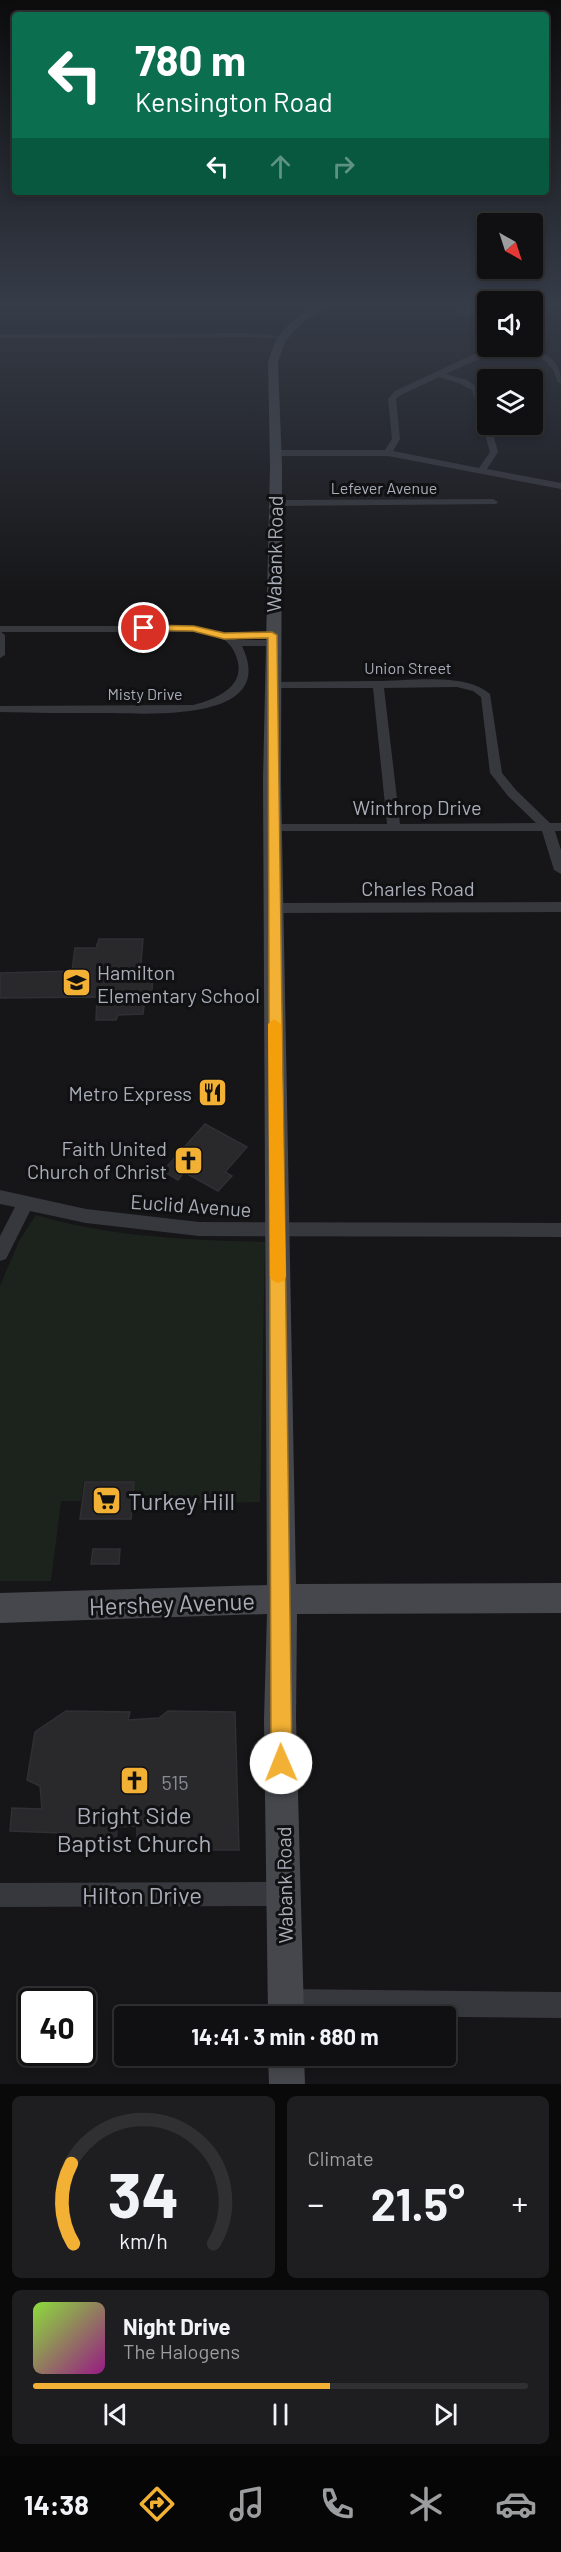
<!DOCTYPE html>
<html lang="en">
<head>
<meta charset="utf-8">
<style>
	:root { --surface:#101012; --page:#1e1e20; --text:#f1f3f6; --muted:#9c9d9f; --line:#303032; --accent:#f2b134 }
	body { margin:0; font-family:Barlow,sans-serif; background:var(--page); color:var(--text); height:100vh; display:flex; flex-direction:column; font-size:22px; white-space:nowrap }
	* { box-sizing:border-box; margin:0 }
	p { font-size:20px; color:var(--muted) }
	.icon { flex:none; width:33px; height:33px; fill:none; stroke:currentColor; stroke-width:2; stroke-linecap:round; stroke-linejoin:round }
	.map { position:relative; height:2084px; overflow:hidden }
	.sheet { display:flex; flex-direction:column; gap:12px; padding:12px; background:#09090a; flex:1 }
	.sheet>* { flex:none }
	.top-card { position:absolute; left:12px; top:12px; width:537px; height:183px; border-radius:6px; box-shadow:0 3px 9px #0003,0 0 0 2px var(--line); background:#0b6e4f; color:#fff; overflow:hidden }
	.needle { width:39px; rotate:141deg }
	.fabs { position:absolute; left:477px; top:213px; display:grid; gap:12px }
	.fabs a { display:grid; place-items:center; width:66px; height:66px; border-radius:6px; background:var(--surface); box-shadow:0 3px 9px #0003,0 0 0 2px var(--line); font-size:30px }
	.speed { position:absolute; left:18px; top:1988px; display:flex; gap:12px; font-size:30px; font-weight:700; text-align:center }
	.speed>* { display:grid; place-content:center; width:78px; height:78px; border-radius:50%; background:var(--surface); box-shadow:0 3px 9px #0003,0 0 0 2px var(--line); line-height:1 }
	.speed .limit { border:3px solid #111; border-radius:9px; background:#fff; color:#111 }
	.pin { position:absolute; display:grid; place-items:center; width:51px; height:51px; color:#fff; margin:-26px; border:3px solid #fff; border-radius:50%; box-shadow:0 2px 6px #0007 }
	.me { position:absolute; width:66px; margin:-33px; rotate:359deg; stroke-linejoin:round; filter:drop-shadow(0 0 4px #0008) }
	.turn { display:flex; align-items:center; gap:21px; height:126px; padding:0 24px; font-size:27px }
	.turn .icon { width:78px; height:78px; stroke-width:2.5 }
	.turn b { display:block; font-size:42px; line-height:51px }
	.lanes { display:flex; align-items:center; height:57px; padding:0 24px; background:#0003; justify-content:center; gap:30px; direction:ltr }
	.lanes .off { opacity:.35 }
	.big { font-size:45px; font-weight:700; line-height:1.1 }
	.sheet .tile { flex:1; display:flex; flex-direction:column; justify-content:center; gap:9px; min-width:0; padding:0 21px; border-radius:9px; background:var(--page) }
	.sheet .dial { align-items:center; gap:0 }
	.dial svg { height:156px; overflow:visible; fill:none; stroke:var(--line); stroke-width:7; stroke-linecap:round; text-anchor:middle }
	.dial text { fill:var(--text); stroke:none }
	.song { display:flex; align-items:center; gap:18px }
	.cover { width:72px; height:72px; border-radius:9px; background:linear-gradient(135deg,hsl(90 70% 55%),hsl(310 70% 35%)) }
	.played { height:6px; border-radius:3px; background:linear-gradient(90deg,var(--accent) 60%,var(--line) 60%) }
	.keys { display:flex; justify-content:space-around; direction:ltr }
	.heat { display:flex; justify-content:space-between; align-items:center; font-size:33px; direction:ltr }
	.sheet .tiles { flex:1; display:grid; gap:12px; grid-template-columns:1fr 1fr }
	.tile:last-child { grid-column:span 2 }
	.trip { position:absolute; left:114px; top:2006px; width:342px; height:60px; border-radius:6px; background:var(--surface); box-shadow:0 3px 9px #0003,0 0 0 2px var(--line); font-weight:700; line-height:60px; text-align:center }
	.dock { display:flex; height:96px; justify-content:space-around; align-items:center; background:#060607; color:var(--muted) }
	.dock .icon { width:42px; height:42px }
	.dock .active { color:var(--accent) }
	.dock b { font-size:27px; color:var(--text) }
	.map>svg:first-child { display:block }
	.green { fill:#1c231d }
	.building { fill:#29292c; stroke:#303034; stroke-width:1.5 }
	.lines { fill:none; stroke-linecap:round; stroke-linejoin:round }
	.street { fill:#37383d; fill-rule:evenodd }
	.secondary { fill:#45474d; fill-rule:evenodd }
	.route { fill:#f2b134; stroke:#9d7322; stroke-width:1.5 }
	.slow { fill:#f59e0b }
	.labels { text-anchor:middle; dominant-baseline:central; stroke-width:6; stroke-linejoin:round; paint-order:stroke }
	.far-street-label { font-size:16px; fill:#a8adb8; stroke:#111113 }
	.street-label { font-size:20px; fill:#a8adb8; stroke:#111113 }
	.poi-label { font-size:20px; fill:#a8adb8; stroke:#111113; text-anchor:end }
	.near-number-label { font-size:20px; fill:#888b94 }
	.near-poi-label { font-size:24px; fill:#a8adb8; stroke:#111113; text-anchor:start }
	.near-street-label { font-size:24px; fill:#a8adb8; stroke:#111113 }
</style>
</head>
<body>
<div class="map">
<svg width="561" height="2084" viewBox="0 0 561 2084">
	<rect width="100%" height="100%" fill="#161618"/>
	<!-- green -->
	<path class="green" d="M 36,1215 C 110,1237 188,1240 265,1242 L 260,1502 L 133,1505 L 134,1481 L 84,1481 L 81,1501 L 61,1501 L 51,1581 L 0,1581 L 0,1286 L 19,1241 Z"/>
	<!-- building -->
	<path class="building" d="M 99,939 L 143,939 L 140,975 L 153,974 L 152,991 L 146,991 L 143,1014 L 118,1015 L 116,1020 L 96,1020 L 97,997 L 0,998 L 0,973 L 72,971 L 75,948 L 96,948 Z
		M 205,1124 L 247,1147 L 225,1172 L 232,1176 L 218,1191 L 184,1172 L 178,1180 L 163,1171 Z
		M 85,1482 L 134,1482 L 131,1519 L 80,1519 Z
		M 93,1549 L 120,1549 L 119,1564 L 91,1564 Z
		M 66,1711 L 130,1712 L 128,1720 L 159,1718 L 168,1711 L 235,1712 L 239,1850 L 176,1850 L 175,1838 L 137,1840 L 137,1826 L 117,1827 L 116,1843 L 63,1843 L 62,1833 L 10,1831 L 12,1808 L 42,1809 L 40,1786 L 27,1780 L 35,1732 Z"/>
	<g class="lines">
		<!-- street -->
		<path class="street" d="M 465,307 L 477,310 L 478,312 L 465,317 L 454,312 Z
			M 252,333 L 287,337 L 283,339 L 252,337 L 0,338 L 0,334 Z
			M 502,348 C 529,349 561,349 561,383 L 558,383 C 556,377 554,370 550,366 C 546,360 541,359 535,357 C 502,347 475,360 446,374 L 467,380 L 480,389 L 488,415 L 488,424 L 490,424 L 498,452 L 487,469 L 561,483 L 561,489 L 388,456 L 276,456 L 272,453 L 276,450 L 385,450 L 392,439 L 388,399 L 395,391 L 474,354 ZM 439,377 L 461,384 L 472,390 L 490,452 L 479,468 L 393,451 L 400,439 L 396,399 L 401,395 Z
			M 493,499 L 498,502 L 496,504 L 274,506 L 269,503 L 274,500 Z
			M 0,626 L 194,626 L 225,632 L 237,640 L 272,640 L 277,643 L 272,646 L 242,646 C 280,725 142,713 101,713 C 67,713 34,713 0,712 L 0,706 L 193,705 C 216,699 248,686 236,656 C 233,647 227,640 217,636 C 210,634 201,634 194,632 L 1,632 L 5,635 L 5,655 L 0,658 Z
			M 376,681 C 408,681 466,672 490,694 L 502,773 L 516,790 L 550,823 L 561,823 L 561,831 L 555,831 L 561,850 L 561,874 L 554,870 L 542,831 L 269,831 L 267,828 L 273,824 L 387,824 L 373,688 L 272,688 L 266,685 L 272,682 ZM 457,687 L 473,691 L 481,697 L 490,773 L 508,796 L 536,823 L 400,824 L 384,688 Z
			M 561,902 L 561,912 L 275,913 L 268,908 L 275,903 Z
			M 0,1190 L 86,1209 L 199,1222 L 561,1223 L 561,1237 L 199,1236 L 86,1223 L 30,1211 L 6,1259 L 0,1261 L 0,1236 L 15,1207 L 0,1204 Z
			M 284,1882 L 293,1885 L 296,1894 L 293,1903 L 284,1906 L 0,1907 L 0,1883 Z
			M 286,1989 L 561,1992 L 561,2018 L 286,2015 L 277,2011 L 273,2002 L 277,1993 Z"/>
		<!-- secondary -->
		<path class="secondary" d="M 320,304 L 333,304 L 309,318 L 293,332 L 285,342 L 278,362 L 282,466 L 281,780 L 296,1584 L 561,1583 L 561,1613 L 297,1614 L 296,1719 L 304,2016 L 268,2016 L 264,1719 L 267,1614 L 0,1623 L 0,1593 L 267,1585 L 263,780 L 270,466 L 268,362 L 275,342 L 285,328 L 301,314 Z
			M 268,2055 L 304,2055 L 305,2084 L 269,2084 Z"/>
	</g>
	<!-- sky -->
	<linearGradient id="sky" x2="0" y2="1"><stop stop-color="#0c0c0d"/><stop offset="0.51" stop-color="#363c48"/><stop offset="1" stop-color="#363c48" stop-opacity="0"/></linearGradient>
	<rect width="561" height="596" fill="url(#sky)"/>
	<!-- route -->
	<path class="route" d="M 144,625 L 194,626 L 224,633 L 272,632 L 277,635 L 292,1763 L 289,1770 L 281,1773 L 274,1770 L 271,1763 L 268,638 L 224,639 L 193,631 L 140,630 L 139,628 Z"/>
	<!-- slow -->
	<path class="slow" d="M 274,1019 L 281,1024 L 286,1276 L 284,1281 L 278,1283 L 273,1281 L 270,1276 L 268,1024 Z"/>
	<!-- icons -->
	<defs>
		<symbol id="school-square" viewBox="-11 -11 22 22"><rect x="-9" y="-9" width="18" height="18" rx="4" fill="#f2b134" stroke="#111113"/><path d="M0-5L7-2L0 1L-7-2ZM-4 1L0 2.5L4 1V4Q0 6-4 4Z" fill="#111"/></symbol>
		<symbol id="restaurant-square" viewBox="-11 -11 22 22"><rect x="-9" y="-9" width="18" height="18" rx="4" fill="#f2b134" stroke="#111113"/><path d="M-5-6h1v4h1v-4h1v4h1v-4h1v5L-1.5 .5V6h-2V.5L-5-1ZM5-6V6H3V1.5H1.5Q1.5-4 5-6Z" fill="#111"/></symbol>
		<symbol id="church-square" viewBox="-11 -11 22 22"><rect x="-9" y="-9" width="18" height="18" rx="4" fill="#f2b134" stroke="#111113"/><path d="M-1.2-6h2.4v3.5h3.3v2.4h-3.3V6h-2.4V-.1h-3.3v-2.4h3.3Z" fill="#111"/></symbol>
		<symbol id="supermarket-square" viewBox="-11 -11 22 22"><rect x="-9" y="-9" width="18" height="18" rx="4" fill="#f2b134" stroke="#111113"/><path d="M-6-5.5h2.5l.6 2H6L4.5 2H-2.5L-4.4-4H-6ZM-1.5 3.2a1.3 1.3 0 1 0 .1 0ZM3 3.2a1.3 1.3 0 1 0 .1 0Z" fill="#111"/></symbol>
	</defs>
	<g fill-rule="evenodd">
		<use href="#school-square" x="60" y="966" width="33" height="33"/>
		<use href="#restaurant-square" x="196" y="1076" width="33" height="33"/>
		<use href="#church-square" x="172" y="1144" width="33" height="33"/>
		<use href="#supermarket-square" x="90" y="1484" width="33" height="33"/>
		<use href="#church-square" x="118" y="1764" width="33" height="33"/>
	</g>
	<g class="labels">
		<!-- far-street labels -->
		<g class="far-street-label">
			<text x="384" y="487">Lefever Avenue</text>
			<text x="408" y="667">Union Street</text>
			<text x="145" y="693">Misty Drive</text>
		</g>
		<!-- street labels -->
		<g class="street-label">
			<text transform="translate(274 554) rotate(-89)">Wabank Road</text>
			<text x="417" y="807">Winthrop Drive</text>
			<text x="418" y="888">Charles Road</text>
			<text transform="translate(191 1205) rotate(4)">Euclid Avenue</text>
			<text transform="translate(284 1885) rotate(-91)">Wabank Road</text>
		</g>
		<!-- poi labels -->
		<g class="poi-label">
			<text x="97" y="972" text-anchor="start">Hamilton<tspan x="97" dy="23">Elementary School</tspan></text>
			<text x="192" y="1093">Metro Express</text>
			<text x="167" y="1148">Faith United<tspan x="167" dy="23">Church of Christ</tspan></text>
		</g>
		<!-- near-number labels -->
		<g class="near-number-label">
			<text x="175" y="1782">515</text>
		</g>
		<!-- near-poi labels -->
		<g class="near-poi-label">
			<text x="128" y="1500">Turkey Hill</text>
			<text x="134" y="1814" text-anchor="middle">Bright Side<tspan x="134" dy="28">Baptist Church</tspan></text>
		</g>
		<!-- near-street labels -->
		<g class="near-street-label">
			<text transform="translate(172 1603) rotate(-2)">Hershey Avenue</text>
			<text x="142" y="1894">Hilton Drive</text>
		</g>
	</g>
</svg>
<div class="fabs">
<a><svg class="needle" viewBox="-14 -14 28 28"><path d="M0-13l5 13h-10z" fill="#e53935"/><path d="M0 13l5-13h-10z" fill="#9c9d9f"/></svg></a>
<a><svg class="icon" aria-label="sound" viewBox="0 0 24 24"><path d="M4 9h4l5-4v14l-5-4H4zM17 9q2 3 0 6"/></svg></a>
<a><svg class="icon" aria-label="layers" viewBox="0 0 24 24"><path d="M12 4l9 5-9 5-9-5zM3 14l9 5 9-5"/></svg></a>
</div>
<div class="speed"><div class="limit">40</div></div>
<div class="pin" style="left:144px;top:628px;background:#d93025"><svg class="icon" aria-label="arrive" viewBox="0 0 24 24"><path d="M6 21V4h12l-3 4 3 4H6"/></svg></div>
<svg class="me" style="left:281px;top:1763px" viewBox="-20 -20 40 40"><circle r="19" fill="#fff"/><path d="M0-13L10 11 0 6-10 11z" fill="#f2b134"/></svg>
<div class="trip">14:41 · 3 min · 880 m</div>
<div class="top-card">
<div class="turn"><svg class="icon" aria-label="left" viewBox="0 0 24 24"><path d="M17 20v-9H6M10 6l-5 5 5 5"/></svg><div><b>780 m</b>Kensington Road</div></div>
<div class="lanes"><svg class="icon" aria-label="left" viewBox="0 0 24 24"><path d="M17 20v-9H6M10 6l-5 5 5 5"/></svg><svg class="icon off" aria-label="ahead" viewBox="0 0 24 24"><path d="M12 20V5M6 11l6-6 6 6"/></svg><svg class="icon off" aria-label="right" viewBox="0 0 24 24"><path d="M7 20v-9h11M14 6l5 5-5 5"/></svg></div>
</div>
</div>
<section class="sheet">
<div class="tiles">
<div class="tile dial"><svg viewBox="0 0 100 80">
<path d="M14 69A42 42 0 1 1 86 69"/>
<path d="M14 69A42 42 0 0 1 13 28" stroke="#f2b134"/>
<text x="50" y="56" font-size="32" font-weight="700">34</text>
<text x="50" y="72" font-size="11">km/h</text>
</svg></div>
<div class="tile"><p>Climate</p>
<div class="heat"><a>−</a><b class="big">21.5°</b><a>+</a></div>
</div>
<div class="tile">
<div class="song"><i class="cover"></i><div><b>Night Drive</b><p>The Halogens</p></div></div>
<div class="played"></div>
<div class="keys"><svg class="icon" aria-label="previous" viewBox="0 0 24 24"><path d="M18 5L8 12l10 7zM5 5v14"/></svg><svg class="icon" aria-label="pause" viewBox="0 0 24 24"><path d="M8 5v14M16 5v14"/></svg><svg class="icon" aria-label="next" viewBox="0 0 24 24"><path d="M6 5l10 7-10 7zM19 5v14"/></svg></div>
</div>
</div>
</section>
<nav class="dock">
<b>14:38</b>
<svg class="icon active" aria-label="directions" viewBox="0 0 24 24"><path d="M12 3l9 9-9 9-9-9zM9 14v-3h6M13 9l2 2-2 2"/></svg>
<svg class="icon" aria-label="music" viewBox="0 0 24 24"><path d="M9 18V5l10-2v13"/><circle cx="6" cy="18" r="3"/><circle cx="16" cy="16" r="3"/></svg>
<svg class="icon" aria-label="phone" viewBox="0 0 24 24"><path d="M5 4h4l2 5-3 2q2 4 5 5l2-3 5 2v4C11 20 4 13 5 4z"/></svg>
<svg class="icon" aria-label="climate" viewBox="0 0 24 24"><path d="M12 3v18M4 7l16 10M4 17L20 7"/></svg>
<svg class="icon" aria-label="car" viewBox="0 0 24 24"><path d="M5 17H2v-5l4-1 3-4h7l3 4 3 1v5h-3M9 17h6M6 11h13"/><circle cx="7" cy="17" r="2"/><circle cx="17" cy="17" r="2"/></svg>
</nav>
</body>
</html>
